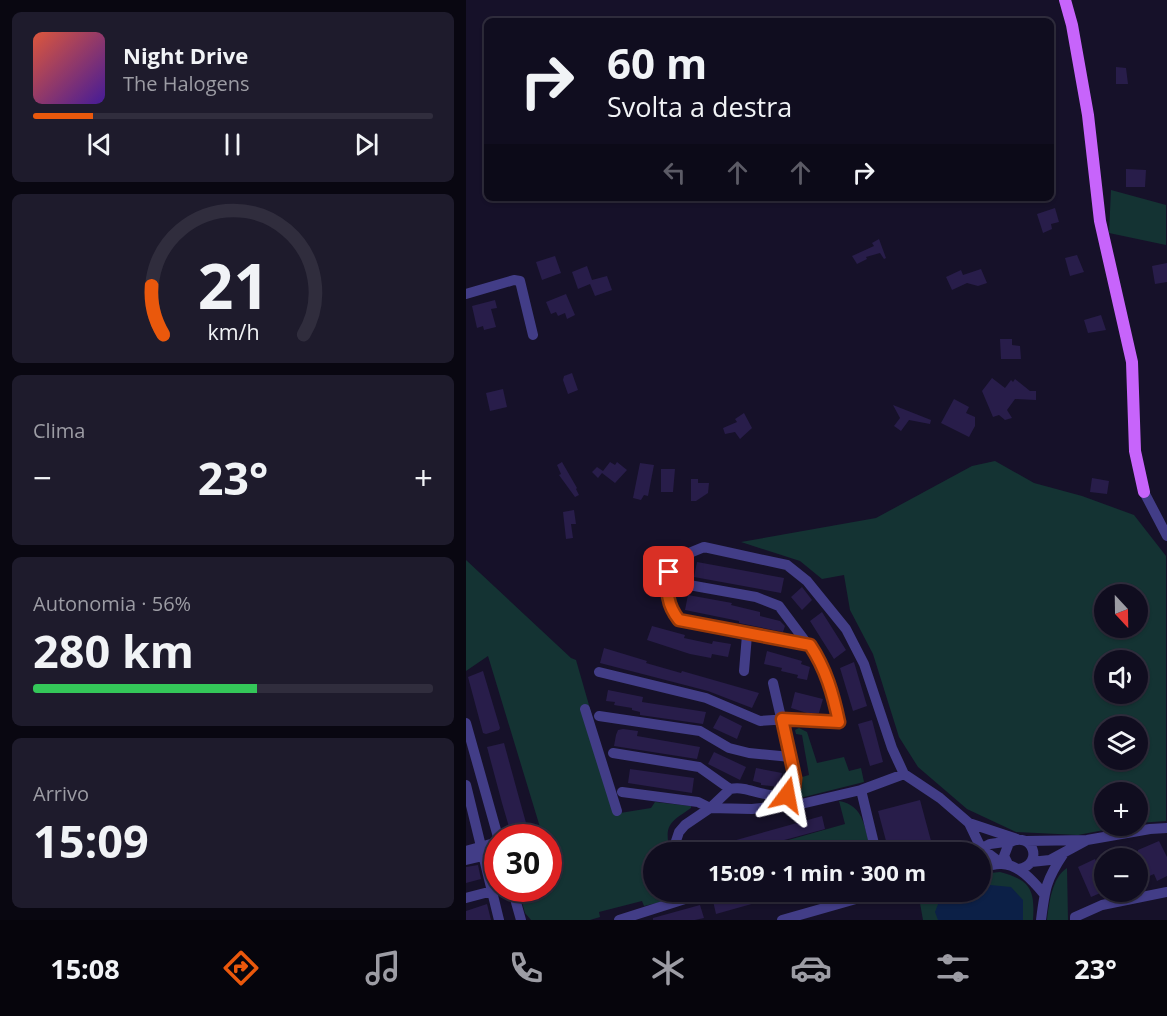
<!DOCTYPE html>
<html lang="it">
<head>
<meta charset="utf-8">
<style>
	:root { --surface:#100d1f; --page:#1e1b2c; --text:#f1f3f6; --muted:#9c9ca4; --line:#302d3d; --accent:#ea580c }
	body { margin:0; font-family:"Open Sans",sans-serif; background:var(--page); color:var(--text); height:100vh; display:flex; flex-direction:column; font-size:22px; white-space:nowrap }
	* { box-sizing:border-box; margin:0 }
	p { font-size:20px; color:var(--muted) }
	.icon { flex:none; width:33px; height:33px; fill:none; stroke:currentColor; stroke-width:2; stroke-linecap:round; stroke-linejoin:round }
	.map { position:relative; flex:1; overflow:hidden }
	.drawer { display:flex; flex-direction:column; gap:12px; padding:12px; background:#090711; width:466px }
	.drawer>* { flex:none }
	.guide { position:absolute; left:18px; top:18px; width:570px; height:183px; border-radius:9px; box-shadow:0 2px 4px #0004,0 0 0 2px var(--line); background:#100d1f; color:var(--text); overflow:hidden }
	.needle { width:39px; rotate:158deg }
	.fabs { position:absolute; left:628px; top:584px; display:grid; gap:12px }
	.fabs a { display:grid; place-items:center; width:54px; height:54px; border-radius:50%; background:var(--surface); box-shadow:0 2px 4px #0004,0 0 0 2px var(--line); font-size:30px }
	.speed { position:absolute; left:18px; top:824px; display:flex; gap:12px; font-size:30px; font-weight:700; text-align:center }
	.speed>* { display:grid; place-content:center; width:78px; height:78px; border-radius:50%; background:var(--surface); box-shadow:0 2px 4px #0004,0 0 0 2px var(--line); line-height:1 }
	.speed .limit { border:9px solid #d22; background:#fff; color:#111 }
	.pin { position:absolute; display:grid; place-items:center; width:51px; height:51px; color:#fff; margin:-26px; border-radius:12px; box-shadow:0 3px 9px #0006 }
	.me { position:absolute; width:66px; margin:-33px; rotate:13deg; stroke-linejoin:round; filter:drop-shadow(0 0 4px #0008) }
	.turn { display:flex; align-items:center; gap:21px; height:126px; padding:0 24px; font-size:27px }
	.turn .icon { width:78px; height:78px; stroke-width:2.5 }
	.turn b { display:block; font-size:42px; line-height:51px }
	.lanes { display:flex; align-items:center; height:57px; padding:0 24px; background:#0003; justify-content:center; gap:30px; direction:ltr }
	.lanes .off { opacity:.35 }
	.big { font-size:45px; font-weight:700; line-height:1.1 }
	.drawer .card { flex:1; display:flex; flex-direction:column; justify-content:center; gap:9px; min-width:0; padding:0 21px; border-radius:9px; background:var(--page) }
	.drawer .dial { align-items:center; gap:0 }
	.dial svg { height:156px; overflow:visible; fill:none; stroke:var(--line); stroke-width:7; stroke-linecap:round; text-anchor:middle }
	.dial text { fill:var(--text); stroke:none }
	.song { display:flex; align-items:center; gap:18px }
	.cover { width:72px; height:72px; border-radius:9px; background:linear-gradient(135deg,hsl(10 70% 55%),hsl(260 70% 35%)) }
	.played { height:6px; border-radius:3px; background:linear-gradient(90deg,var(--accent) 15%,var(--line) 15%) }
	.keys { display:flex; justify-content:space-around; direction:ltr }
	.heat { display:flex; justify-content:space-between; align-items:center; font-size:33px; direction:ltr }
	.charge { height:9px; border-radius:4px; background:linear-gradient(90deg,#34c759 56%,var(--line) 0) }
	.trip { position:absolute; left:177px; top:842px; width:348px; height:60px; border-radius:30px; background:var(--surface); box-shadow:0 2px 4px #0004,0 0 0 2px var(--line); font-weight:700; line-height:60px; text-align:center }
	.dock { display:flex; height:96px; justify-content:space-around; align-items:center; background:#06050c; color:var(--muted) }
	.dock .icon { width:42px; height:42px }
	.dock .on { color:var(--accent) }
	.dock b { font-size:27px; color:var(--text) }
	main { display:flex; flex:1; min-height:0 }
	.map>svg:first-child { display:block }
	.green { fill:#143333; fill-rule:evenodd }
	.water { fill:#0c2047 }
	.building { fill:#281d4a }
	.lines { fill:none; stroke-linecap:round; stroke-linejoin:round }
	.minor { stroke:#423d87; stroke-width:10 }
	.major { stroke:#c764fb; stroke-width:12 }
	.route-casing { stroke:#983908; stroke-width:15 }
	.route { stroke:#ea580c; stroke-width:10 }
</style>
</head>
<body>
<main>
<section class="drawer">
<div class="card">
<div class="song"><i class="cover"></i><div><b>Night Drive</b><p>The Halogens</p></div></div>
<div class="played"></div>
<div class="keys"><svg class="icon" aria-label="previous" viewBox="0 0 24 24"><path d="M18 5L8 12l10 7zM5 5v14"/></svg><svg class="icon" aria-label="pause" viewBox="0 0 24 24"><path d="M8 5v14M16 5v14"/></svg><svg class="icon" aria-label="next" viewBox="0 0 24 24"><path d="M6 5l10 7-10 7zM19 5v14"/></svg></div>
</div>
<div class="card dial"><svg viewBox="0 0 100 80">
<path d="M14 69A42 42 0 1 1 86 69"/>
<path d="M14 69A42 42 0 0 1 8 44" stroke="#ea580c"/>
<text x="50" y="56" font-size="32" font-weight="700">21</text>
<text x="50" y="72" font-size="11">km/h</text>
</svg></div>
<div class="card"><p>Clima</p>
<div class="heat"><a>−</a><b class="big">23°</b><a>+</a></div>
</div>
<div class="card"><p>Autonomia · 56%</p><b class="big">280 km</b><div class="charge"></div></div>
<div class="card"><p>Arrivo</p><b class="big">15:09</b></div>
</section>
<div class="map">
<svg width="701" height="920" viewBox="0 0 701 920">
	<rect width="100%" height="100%" fill="#161129"/>
	<!-- green -->
	<path class="green" d="M 645,190 L 700,205 L 700,245 L 643,233 Z
		M 529,461 L 568,483 L 616,496 L 668,515 L 700,556 L 700,821 L 672,823 L 672,792 L 639,792 L 639,825 L 664,825 L 612,835 L 550,832 L 501,809 L 452,767 L 433,737 L 407,654 L 384,610 L 378,575 L 356,579 L 334,561 L 275,542 L 410,518 L 506,466 ZM 639,594 L 672,594 L 672,627 L 639,627 ZM 639,660 L 672,660 L 672,693 L 639,693 ZM 639,726 L 672,726 L 672,759 L 639,759 Z
		M 0,560 L 105,658 L 110,660 L 154,813 L 185,808 L 189,802 L 225,806 L 225,808 C 203,823 198,825 204,852 L 188,852 L 188,891 L 214,891 L 212,898 L 178,906 L 176,901 L 133,912 L 134,917 L 124,920 L 65,920 L 59,913 L 52,888 L 82,888 L 83,873 L 87,871 L 83,855 L 82,837 L 77,837 L 22,656 L 0,671 Z
		M 333,728 L 341,732 L 351,763 L 378,757 L 383,771 L 395,768 L 398,782 L 326,800 L 336,787 L 336,777 L 343,775 L 336,735 L 330,734 L 329,730 Z
		M 373,801 C 399,805 399,831 405,852 L 280,852 L 379,824 Z
		M 601,868 L 602,920 L 581,920 C 583,904 586,877 601,868 Z
		M 534,872 C 565,880 569,890 567,920 L 457,920 L 452,892 L 514,891 L 515,874 Z"/>
	<!-- water -->
	<path class="water" d="M 524,885 L 545,887 L 557,900 L 557,920 L 472,920 L 469,912 L 474,899 L 497,891 L 514,891 L 515,887 Z"/>
	<!-- building -->
	<path class="building" d="M 650,67 L 660,68 L 662,84 L 650,84 Z
		M 660,169 L 680,170 L 679,187 L 660,187 Z
		M 589,208 L 593,222 L 585,224 L 586,229 L 577,233 L 571,214 Z
		M 413,239 L 420,258 L 418,259 L 414,253 L 400,257 L 401,259 L 391,264 L 386,256 L 408,246 L 406,243 Z
		M 611,255 L 618,272 L 604,276 L 599,258 Z
		M 89,256 L 95,273 L 76,280 L 70,262 Z
		M 701,263 L 701,282 L 689,284 L 686,266 Z
		M 121,266 L 126,280 L 141,276 L 146,290 L 129,296 L 124,284 L 112,289 L 106,272 Z
		M 515,269 L 521,283 L 512,286 L 501,283 L 486,290 L 480,277 L 495,270 L 497,275 Z
		M 100,294 L 109,315 L 101,319 L 99,313 L 92,316 L 90,312 L 85,314 L 80,302 Z
		M 29,300 L 31,308 L 25,309 L 30,327 L 18,330 L 17,326 L 11,328 L 6,306 Z
		M 635,315 L 640,330 L 622,333 L 618,320 Z
		M 534,339 L 546,339 L 546,345 L 554,346 L 555,359 L 535,359 Z
		M 106,373 L 112,390 L 102,394 L 97,380 L 98,376 Z
		M 526,378 L 539,388 L 545,380 L 547,382 L 549,379 L 564,391 L 570,391 L 570,400 L 549,399 L 541,410 L 546,418 L 539,420 L 533,415 L 527,417 L 516,391 Z
		M 37,389 L 41,407 L 24,411 L 20,393 Z
		M 488,399 L 503,407 L 500,413 L 509,417 L 509,426 L 503,437 L 475,423 Z
		M 427,405 L 465,420 L 464,424 L 443,420 L 435,431 L 428,426 L 434,418 Z
		M 278,413 L 286,428 L 274,439 L 269,432 L 259,434 L 257,428 L 271,422 L 269,419 Z
		M 96,462 L 111,488 L 110,489 L 113,495 L 109,497 L 93,475 L 95,474 L 91,465 Z
		M 144,462 L 149,465 L 151,462 L 161,470 L 149,483 L 136,473 L 132,478 L 126,472 L 131,467 L 137,471 Z
		M 174,463 L 188,465 L 182,496 L 178,495 L 175,500 L 167,498 Z
		M 195,469 L 209,469 L 207,492 L 195,492 Z
		M 626,478 L 643,481 L 641,494 L 624,492 Z
		M 225,479 L 232,479 L 232,483 L 243,483 L 242,493 L 230,501 L 225,501 Z
		M 108,510 L 110,524 L 105,524 L 107,538 L 100,539 L 97,512 Z
		M 231,562 L 318,578 L 315,593 L 228,577 Z
		M 336,587 L 346,600 L 336,610 L 325,597 Z
		M 222,595 L 266,603 L 265,605 L 294,612 L 294,616 L 314,621 L 319,626 L 317,632 L 273,623 L 273,621 L 219,610 Z
		M 356,612 L 380,650 L 368,659 L 344,621 Z
		M 186,626 L 219,635 L 218,638 L 246,644 L 247,641 L 265,644 L 262,657 L 246,654 L 245,658 L 224,654 L 181,640 Z
		M 138,648 L 181,661 L 180,663 L 215,673 L 216,671 L 293,693 L 286,708 L 242,691 L 134,663 Z
		M 301,651 L 336,661 L 335,664 L 344,667 L 341,680 L 331,678 L 332,675 L 315,671 L 316,668 L 298,664 Z
		M 388,662 L 401,706 L 387,711 L 374,668 Z
		M 17,671 L 34,728 L 33,730 L 20,734 L 17,733 L 2,677 Z
		M 142,690 L 177,697 L 176,702 L 240,712 L 237,724 L 174,715 L 174,712 L 166,710 L 166,708 L 148,705 L 149,702 L 140,701 Z
		M 329,692 L 357,699 L 353,713 L 341,713 L 325,708 Z
		M 254,715 L 276,726 L 271,739 L 247,728 Z
		M 406,720 L 417,762 L 404,766 L 392,724 Z
		M 157,729 L 172,731 L 171,736 L 234,747 L 231,759 L 148,746 L 150,735 L 152,730 Z
		M 38,743 L 55,805 L 64,837 L 46,837 L 36,803 L 21,747 Z
		M 248,752 L 280,767 L 274,780 L 242,764 Z
		M 290,768 L 316,773 L 313,787 L 295,785 L 295,783 L 287,781 Z
		M 164,769 L 228,778 L 226,793 L 162,783 Z
		M 454,800 L 468,852 L 423,852 L 412,811 Z
		M 356,816 L 359,829 L 300,845 L 275,852 L 226,852 L 226,849 L 249,844 L 249,846 Z
		M 693,841 L 701,857 L 701,876 L 691,881 L 688,874 L 672,881 L 672,850 Z
		M 629,859 L 639,881 L 639,891 L 625,897 L 612,867 Z
		M 12,865 L 15,879 L 0,883 L 0,867 Z
		M 283,891 L 325,891 L 325,893 L 250,914 L 247,901 Z
		M 21,904 L 25,920 L 0,920 L 0,911 Z
		M 234,905 L 238,918 L 229,920 L 187,920 L 187,918 Z"/>
	<g class="lines">
		<!-- minor -->
		<path class="minor" d="M 0,294 L 48,280 L 54,281 L 67,335
			M 678,492 L 701,536
			M 344,645 L 212,620 L 204,609 L 200,589 L 203,572 L 216,556 L 238,547 L 321,565 L 341,581 L 380,629 L 398,664 L 426,748 L 438,774
			M 278,671 L 281,635
			M 133,672 L 240,698 L 294,721 L 323,719 L 373,722 L 367,693 L 354,661 L 313,606 L 290,597 L 223,585
			M 119,709 L 151,811
			M 133,716 L 234,731 L 263,748 L 283,753 L 325,757
			M 0,723 L 32,837
			M 147,753 L 233,767 L 264,789
			M 0,785 L 33,920
			M 395,790 L 410,852
			M 156,792 L 232,802 L 244,808 L 264,789 C 269,788 273,788 278,789 C 294,792 331,808 329,778 L 307,683
			M 503,823 L 515,848 L 535,863
			M 560,841 L 621,840 L 684,829 L 701,828
			M 0,851 L 32,842
			M 212,852 L 210,841 L 213,832 L 219,825 L 244,808 L 286,809 L 335,804 L 395,790 L 438,774 L 474,798 L 503,823 L 551,839
			M 509,852 L 524,844 L 546,841
			M 0,860 L 17,856
			M 565,862 L 584,860 L 621,840
			M 542,864 L 538,856 L 543,843 C 566,829 579,864 553,869
			M 514,868 C 521,866 528,864 534,864 C 552,863 568,882 578,894
			M 46,888 L 55,920
			M 0,898 L 38,888
			M 153,920 L 219,899 L 222,891
			M 316,920 L 418,891
			M 575,920 C 579,888 580,880 598,853
			M 609,920 L 609,917 L 636,905 L 701,892"/>
		<!-- major -->
		<path class="major" d="M 599,0 L 606,25 L 622,115 L 634,221 L 666,362 L 669,451 L 678,492"/>
	</g>
	<g class="lines">
		<defs>
			<path id="route" d="M 203,572 C 200,591 201,605 213,620 L 344,645 C 360,669 367,694 373,722 L 316,719 L 329,778 L 328,788 L 321,795"/>
		</defs>
		<!-- route casing -->
		<use href="#route" class="route-casing"/>
		<!-- route -->
		<use href="#route" class="route"/>
	</g>
</svg>
<div class="fabs">
<a><svg class="needle" viewBox="-14 -14 28 28"><path d="M0-13l5 13h-10z" fill="#e53935"/><path d="M0 13l5-13h-10z" fill="#9c9ca4"/></svg></a>
<a><svg class="icon" aria-label="sound" viewBox="0 0 24 24"><path d="M4 9h4l5-4v14l-5-4H4zM17 9q2 3 0 6"/></svg></a>
<a><svg class="icon" aria-label="layers" viewBox="0 0 24 24"><path d="M12 4l9 5-9 5-9-5zM3 14l9 5 9-5"/></svg></a>
<a>+</a>
<a>−</a>
</div>
<div class="speed"><div class="limit">30</div></div>
<div class="pin" style="left:203px;top:572px;background:#d93025"><svg class="icon" aria-label="arrive" viewBox="0 0 24 24"><path d="M6 21V4h12l-3 4 3 4H6"/></svg></div>
<svg class="me" style="left:321px;top:795px" viewBox="-20 -20 40 40"><path d="M0-17L14 15 0 8-14 15z" fill="#ea580c" stroke="#fff" stroke-width="4"/></svg>
<div class="trip">15:09 · 1 min · 300 m</div>
<div class="guide">
<div class="turn"><svg class="icon" aria-label="right" viewBox="0 0 24 24"><path d="M7 20v-9h11M14 6l5 5-5 5"/></svg><div><b>60 m</b>Svolta a destra</div></div>
<div class="lanes"><svg class="icon off" aria-label="left" viewBox="0 0 24 24"><path d="M17 20v-9H6M10 6l-5 5 5 5"/></svg><svg class="icon off" aria-label="ahead" viewBox="0 0 24 24"><path d="M12 20V5M6 11l6-6 6 6"/></svg><svg class="icon off" aria-label="ahead" viewBox="0 0 24 24"><path d="M12 20V5M6 11l6-6 6 6"/></svg><svg class="icon" aria-label="right" viewBox="0 0 24 24"><path d="M7 20v-9h11M14 6l5 5-5 5"/></svg></div>
</div>
</div>
</main>
<nav class="dock">
<b>15:08</b>
<svg class="icon on" aria-label="directions" viewBox="0 0 24 24"><path d="M12 3l9 9-9 9-9-9zM9 14v-3h6M13 9l2 2-2 2"/></svg>
<svg class="icon" aria-label="music" viewBox="0 0 24 24"><path d="M9 18V5l10-2v13"/><circle cx="6" cy="18" r="3"/><circle cx="16" cy="16" r="3"/></svg>
<svg class="icon" aria-label="phone" viewBox="0 0 24 24"><path d="M5 4h4l2 5-3 2q2 4 5 5l2-3 5 2v4C11 20 4 13 5 4z"/></svg>
<svg class="icon" aria-label="climate" viewBox="0 0 24 24"><path d="M12 3v18M4 7l16 10M4 17L20 7"/></svg>
<svg class="icon" aria-label="car" viewBox="0 0 24 24"><path d="M5 17H2v-5l4-1 3-4h7l3 4 3 1v5h-3M9 17h6M6 11h13"/><circle cx="7" cy="17" r="2"/><circle cx="17" cy="17" r="2"/></svg>
<svg class="icon" aria-label="filters" viewBox="0 0 24 24"><path d="M4 7h16M4 17h16"/><circle cx="9" cy="7" r="2"/><circle cx="15" cy="17" r="2"/></svg>
<b>23°</b>
</nav>
</body>
</html>
